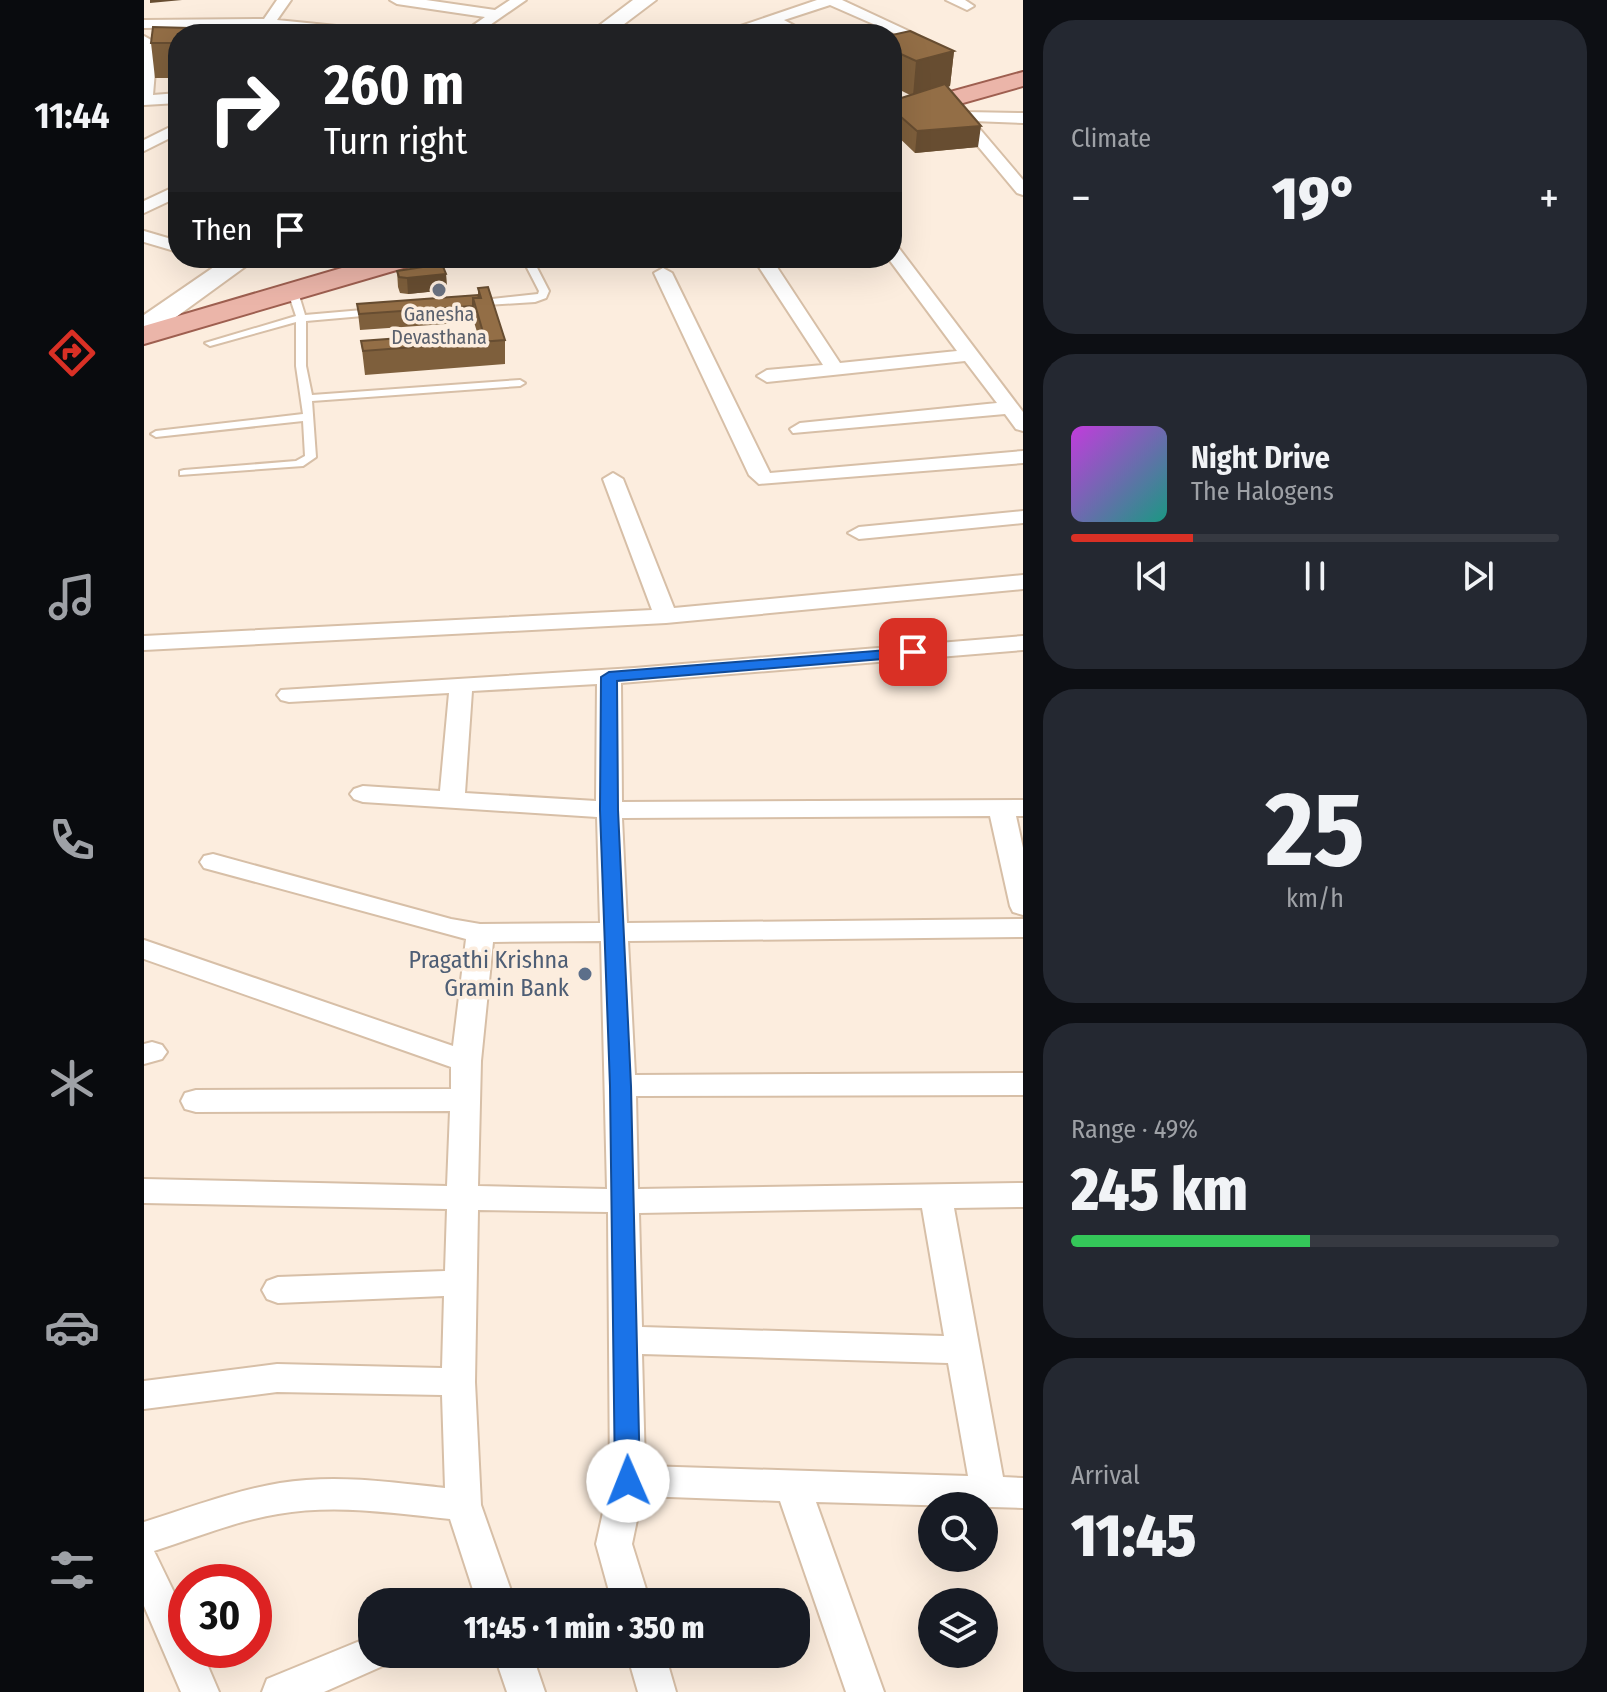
<!DOCTYPE html>
<html lang="en">
<head>
<meta charset="utf-8">
<style>
	:root { --surface:#171b24; --page:#242831; --text:#f1f3f6; --muted:#9ea1a6; --line:#363941; --accent:#d93025 }
	body { margin:0; font-family:"Fira Sans Condensed",sans-serif; background:var(--page); color:var(--text); height:100vh; display:flex; flex-direction:column; font-size:30px; white-space:nowrap }
	* { box-sizing:border-box; margin:0 }
	p { font-size:26px; color:var(--muted) }
	.icon { flex:none; width:44px; height:44px; fill:none; stroke:currentColor; stroke-width:2; stroke-linecap:round; stroke-linejoin:round }
	.map { position:relative; flex:1; overflow:hidden }
	.sheet { display:flex; flex-direction:column; gap:20px; padding:20px; background:#0d0f14; width:584px }
	.sheet>* { flex:none }
	.guide { position:absolute; left:24px; top:24px; width:734px; height:244px; border-radius:32px; box-shadow:0 8px 32px #0002; background:#202124; color:#fff; overflow:hidden }
	.fabs { position:absolute; left:774px; top:1492px; display:grid; gap:16px }
	.fabs a { display:grid; place-items:center; width:80px; height:80px; border-radius:50%; background:var(--surface); box-shadow:0 8px 32px #0002; font-size:40px }
	.speed { position:absolute; left:24px; top:1564px; display:flex; gap:16px; font-size:40px; font-weight:700; text-align:center }
	.speed>* { display:grid; place-content:center; width:104px; height:104px; border-radius:50%; background:var(--surface); box-shadow:0 8px 32px #0002; line-height:1 }
	.speed .limit { border:12px solid #d22; background:#fff; color:#111 }
	.pin { position:absolute; display:grid; place-items:center; width:68px; height:68px; color:#fff; margin:-34px; border-radius:16px; box-shadow:0 4px 12px #0006 }
	.me { position:absolute; width:88px; margin:-44px; rotate:359deg; stroke-linejoin:round; filter:drop-shadow(0 0 6px #0008) }
	.turn { display:flex; align-items:center; gap:28px; height:168px; padding:0 24px; font-size:36px }
	.turn .icon { width:104px; height:104px; stroke-width:2.5 }
	.turn b { display:block; font-size:56px; line-height:68px }
	.then { display:flex; align-items:center; height:76px; padding:0 24px; background:#0003; gap:16px; font-size:30px }
	.big { font-size:60px; font-weight:800; line-height:1.1 }
	.sheet .card { flex:1; display:flex; flex-direction:column; justify-content:center; gap:12px; min-width:0; padding:0 28px; border-radius:32px; background:var(--page) }
	.sheet .dial { align-items:center; gap:0 }
	.dial b { font-size:104px; line-height:1 }
	.song { display:flex; align-items:center; gap:24px }
	.cover { width:96px; height:96px; border-radius:12px; background:linear-gradient(135deg,hsl(290 70% 55%),hsl(170 70% 35%)) }
	.played { height:8px; border-radius:4px; background:linear-gradient(90deg,var(--accent) 25%,var(--line) 25%) }
	.keys { display:flex; justify-content:space-around; direction:ltr }
	.heat { display:flex; justify-content:space-between; align-items:center; font-size:44px; direction:ltr }
	.charge { height:12px; border-radius:6px; background:linear-gradient(90deg,#34c759 49%,var(--line) 0) }
	.trip { position:absolute; left:214px; top:1588px; width:452px; height:80px; border-radius:32px; background:var(--surface); box-shadow:0 8px 32px #0002; font-weight:800; line-height:80px; text-align:center }
	main { display:flex; flex:1; min-height:0 }
	.menu { display:flex; flex-direction:column; width:144px; justify-content:space-around; align-items:center; background:#090b0e; color:var(--muted) }
	.menu .icon { width:56px; height:56px }
	.menu .selected { color:var(--accent) }
	.menu b { font-size:36px; color:var(--text) }
	.map>svg:first-child { display:block }
	.lines { fill:none; stroke-linecap:round; stroke-linejoin:round }
	.lane-casing { stroke:#d7bfa7; stroke-width:4 }
	.street-casing { stroke:#d7bfa7; stroke-width:4 }
	.secondary-casing { stroke:#d7bfa7; stroke-width:4 }
	.primary-casing { stroke:#9e5f50; stroke-width:4 }
	.lane { fill:#fff; fill-rule:evenodd }
	.street { fill:#fff; fill-rule:evenodd }
	.secondary { fill:#fff; fill-rule:evenodd }
	.primary { fill:#ebb5a9; fill-rule:evenodd }
	.wall { fill:#7e5f3c }
	.shaded-wall { fill:#674d31 }
	.building { fill:#936e46; stroke:#674d31; stroke-width:2 }
	.route { fill:#1a73e8; stroke:#114b97; stroke-width:2 }
	.worship-dot { fill:#6b7280; stroke:#fcedde; stroke-width:3 }
	.service-dot { fill:#5c6f8a; stroke:#fcedde; stroke-width:3 }
	.labels { text-anchor:middle; dominant-baseline:central; stroke-width:7; stroke-linejoin:round; paint-order:stroke }
	.far-worship-label { font-size:20px; fill:#5b616d; stroke:#fcedde }
	.service-label { font-size:24px; fill:#4e5e75; stroke:#fcedde; text-anchor:end }
</style>
</head>
<body>
<main>
<nav class="menu">
<b>11:44</b>
<svg class="icon selected" aria-label="directions" viewBox="0 0 24 24"><path d="M12 3l9 9-9 9-9-9zM9 14v-3h6M13 9l2 2-2 2"/></svg>
<svg class="icon" aria-label="music" viewBox="0 0 24 24"><path d="M9 18V5l10-2v13"/><circle cx="6" cy="18" r="3"/><circle cx="16" cy="16" r="3"/></svg>
<svg class="icon" aria-label="phone" viewBox="0 0 24 24"><path d="M5 4h4l2 5-3 2q2 4 5 5l2-3 5 2v4C11 20 4 13 5 4z"/></svg>
<svg class="icon" aria-label="climate" viewBox="0 0 24 24"><path d="M12 3v18M4 7l16 10M4 17L20 7"/></svg>
<svg class="icon" aria-label="car" viewBox="0 0 24 24"><path d="M5 17H2v-5l4-1 3-4h7l3 4 3 1v5h-3M9 17h6M6 11h13"/><circle cx="7" cy="17" r="2"/><circle cx="17" cy="17" r="2"/></svg>
<svg class="icon" aria-label="filters" viewBox="0 0 24 24"><path d="M4 7h16M4 17h16"/><circle cx="9" cy="7" r="2"/><circle cx="15" cy="17" r="2"/></svg>
</nav>
<div class="map">
<svg width="879" height="1692" viewBox="0 0 879 1692">
	<rect width="100%" height="100%" fill="#fcedde"/>
	<g class="lines">
		<defs>
			<path id="lane" d="M 378,258 L 388,258 L 405,291 L 402,298 L 391,302 L 327,306 L 325,304 L 330,301 L 394,294 L 395,291 Z
				M 149,289 L 154,292 L 161,315 L 230,309 L 235,312 L 230,315 L 162,321 L 162,366 L 168,395 L 376,380 L 381,383 L 376,386 L 168,401 L 172,457 L 159,466 L 36,475 L 36,471 L 40,470 L 152,461 L 161,456 L 159,421 L 12,437 L 7,434 L 12,431 L 159,414 L 152,366 L 152,322 L 66,346 L 61,343 L 152,316 L 144,292 Z"/>
			<path id="street" d="M 133,0 L 147,0 L 133,20 L 232,30 L 239,34 L 187,34 L 105,26 L 0,28 L 0,20 L 120,19 Z
				M 246,0 L 282,0 L 351,10 L 366,0 L 382,0 L 333,34 L 317,34 L 341,17 L 253,4 Z
				M 673,0 L 698,0 L 771,34 L 764,38 L 759,37 L 686,5 L 640,20 L 666,34 L 648,34 L 626,24 L 594,34 L 573,34 Z
				M 802,0 L 821,0 L 830,6 L 823,10 Z
				M 0,36 L 7,40 L 12,59 L 9,95 L 34,93 L 34,103 L 0,105 Z
				M 813,107 L 821,112 L 879,113 L 879,123 L 829,121 L 879,180 L 879,195 L 873,193 L 808,115 L 808,109 Z
				M 34,123 L 34,134 L 0,151 L 0,140 Z
				M 34,185 L 34,197 L 0,213 L 0,201 Z
				M 0,231 L 34,241 L 34,252 L 0,242 Z
				M 748,246 L 754,247 L 879,412 L 879,431 L 872,429 L 861,414 L 649,433 L 646,429 L 656,423 L 853,403 L 821,361 L 623,382 L 613,376 L 623,370 L 679,365 L 609,258 L 627,258 L 696,363 L 813,351 L 744,258 L 748,258 Z
				M 61,258 L 89,258 L 99,264 L 90,269 L 64,262 Z
				M 519,268 L 528,273 L 626,473 L 879,451 L 879,463 L 615,484 L 605,475 L 510,273 Z
				M 469,473 L 479,479 L 530,608 L 879,575 L 879,589 L 522,623 L 0,650 L 0,636 L 508,610 L 459,479 Z
				M 879,511 L 879,523 L 715,539 L 704,533 L 715,527 Z
				M 879,636 L 879,650 L 477,683 L 478,802 L 879,800 L 879,816 L 872,816 L 879,848 L 879,915 L 869,912 L 866,906 L 846,816 L 478,818 L 483,923 L 879,919 L 879,937 L 484,941 L 491,1075 L 879,1073 L 879,1095 L 492,1096 L 494,1189 L 879,1183 L 879,1207 L 810,1208 L 859,1477 L 879,1478 L 879,1508 L 672,1502 L 740,1692 L 702,1692 L 636,1501 L 498,1496 L 488,1544 L 506,1602 L 468,1602 L 452,1544 L 466,1481 L 464,1212 L 334,1210 L 331,1382 L 337,1505 L 371,1602 L 333,1602 L 306,1519 C 249,1513 191,1504 134,1514 C 91,1521 51,1538 10,1551 L 42,1617 L 42,1650 L 57,1650 L 75,1692 L 37,1692 L 0,1606 L 0,1522 C 45,1508 89,1491 136,1483 C 191,1474 246,1482 301,1488 L 298,1395 L 133,1392 L 0,1409 L 0,1381 L 133,1364 L 298,1368 L 300,1296 L 134,1303 L 123,1299 L 118,1290 L 123,1281 L 134,1277 L 301,1271 L 303,1209 L 0,1203 L 0,1179 L 303,1186 L 306,1111 L 52,1112 L 41,1109 L 37,1101 L 41,1093 L 52,1090 L 307,1089 L 307,1067 L 0,959 L 0,940 L 309,1046 L 322,939 L 60,868 L 56,862 L 60,856 L 69,854 L 307,919 L 336,924 L 456,923 L 453,817 L 219,802 L 210,799 L 206,794 L 210,789 L 219,786 L 296,791 L 305,693 L 145,702 L 137,700 L 133,695 L 137,690 L 490,668 ZM 453,684 L 452,801 L 321,793 L 328,691 ZM 457,941 L 463,1189 L 334,1186 L 337,1061 L 349,942 ZM 778,1208 L 800,1336 L 498,1327 L 495,1213 ZM 498,1354 L 804,1363 L 824,1476 L 501,1466 Z
				M 8,1042 L 18,1045 L 23,1052 L 18,1059 L 0,1064 L 0,1044 Z
				M 228,1636 L 228,1654 L 246,1654 L 241,1665 L 180,1692 L 118,1692 L 123,1679 Z
				M 350,1654 L 388,1654 L 401,1692 L 363,1692 Z
				M 483,1654 L 521,1654 L 532,1692 L 494,1692 Z"/>
			<path id="secondary" d="M 489,0 L 512,0 L 467,34 L 444,34 Z
				M 83,258 L 113,258 L 10,333 L 0,335 L 0,315 Z"/>
			<path id="primary" d="M 879,72 L 879,86 L 748,123 L 748,108 Z
				M 232,258 L 277,258 L 273,264 L 0,344 L 0,326 Z"/>
		</defs>
		<!-- lane casing -->
		<use href="#lane" class="lane-casing"/>
		<!-- street casing -->
		<use href="#street" class="street-casing"/>
		<!-- secondary casing -->
		<use href="#secondary" class="secondary-casing"/>
		<!-- primary casing -->
		<use href="#primary" class="primary-casing"/>
		<!-- lane -->
		<use href="#lane" class="lane"/>
		<!-- street -->
		<use href="#street" class="street"/>
		<!-- secondary -->
		<use href="#secondary" class="secondary"/>
		<!-- primary -->
		<use href="#primary" class="primary"/>
	</g>
	<!-- wall -->
	<path class="wall" d="M 34,34 L 34,78 L 11,78 L 7,43 Z
		M 748,35 L 810,51 L 806,86 L 804,87 L 834,147 L 771,153 L 748,131 L 748,101 L 766,95 L 748,86 Z
		M 253,271 L 302,274 L 303,290 L 264,294 L 256,293 L 254,287 Z
		M 334,288 L 361,340 L 361,364 L 221,375 L 217,341 L 333,332 L 330,322 L 216,330 L 213,304 L 334,295 Z"/>
	<!-- shaded-wall -->
	<path class="shaded-wall" d="M 6,0 L 38,0 L 6,3 Z
		M 810,51 L 806,86 L 769,96 L 772,61 Z
		M 837,126 L 834,147 L 771,153 L 773,131 Z
		M 302,274 L 303,290 L 264,294 L 263,278 Z"/>
	<!-- building -->
	<path class="building" d="M 9,27 L 121,30 L 116,34 L 34,34 L 34,43 L 7,43 Z
		M 766,31 L 810,51 L 772,61 L 748,50 L 748,35 Z
		M 801,84 L 837,126 L 773,131 L 748,109 L 748,101 Z
		M 298,264 L 302,274 L 263,278 L 255,277 L 253,271 Z
		M 344,287 L 361,340 L 219,351 L 217,341 L 339,332 L 329,298 L 337,298 L 334,288 Z
		M 334,295 L 335,298 L 329,298 L 329,306 L 215,314 L 213,304 Z"/>
	<!-- route -->
	<path class="route" d="M 769,648 L 774,649 L 774,656 L 473,681 L 474,810 L 487,1086 L 496,1481 L 492,1488 L 484,1491 L 475,1488 L 471,1481 L 466,1086 L 456,810 L 457,677 L 465,672 Z"/>
	<!-- markers -->
	<circle class="worship-dot" cx="295" cy="290" r="8"/>
	<circle class="service-dot" cx="441" cy="974" r="8"/>
	<g class="labels">
		<!-- far-worship labels -->
		<g class="far-worship-label">
			<text x="295" y="314">Ganesha<tspan x="295" dy="23">Devasthana</tspan></text>
		</g>
		<!-- service labels -->
		<g class="service-label">
			<text x="425" y="960">Pragathi Krishna<tspan x="425" dy="28">Gramin Bank</tspan></text>
		</g>
	</g>
</svg>
<div class="fabs">
<a><svg class="icon" aria-label="search" viewBox="0 0 24 24"><circle cx="10" cy="10" r="6"/><path d="M15 15l6 6"/></svg></a>
<a><svg class="icon" aria-label="layers" viewBox="0 0 24 24"><path d="M12 4l9 5-9 5-9-5zM3 14l9 5 9-5"/></svg></a>
</div>
<div class="speed"><div class="limit">30</div></div>
<div class="pin" style="left:769px;top:652px;background:#d93025"><svg class="icon" aria-label="arrive" viewBox="0 0 24 24"><path d="M6 21V4h12l-3 4 3 4H6"/></svg></div>
<svg class="me" style="left:484px;top:1481px" viewBox="-20 -20 40 40"><circle r="19" fill="#fff"/><path d="M0-13L10 11 0 6-10 11z" fill="#1a73e8"/></svg>
<div class="trip">11:45 · 1 min · 350 m</div>
<div class="guide">
<div class="turn"><svg class="icon" aria-label="right" viewBox="0 0 24 24"><path d="M7 20v-9h11M14 6l5 5-5 5"/></svg><div><b>260 m</b>Turn right</div></div>
<div class="then">Then<svg class="icon" aria-label="arrive" viewBox="0 0 24 24"><path d="M6 21V4h12l-3 4 3 4H6"/></svg></div>
</div>
</div>
<section class="sheet">
<div class="card"><p>Climate</p>
<div class="heat"><a>−</a><b class="big">19°</b><a>+</a></div>
</div>
<div class="card">
<div class="song"><i class="cover"></i><div><b>Night Drive</b><p>The Halogens</p></div></div>
<div class="played"></div>
<div class="keys"><svg class="icon" aria-label="previous" viewBox="0 0 24 24"><path d="M18 5L8 12l10 7zM5 5v14"/></svg><svg class="icon" aria-label="pause" viewBox="0 0 24 24"><path d="M8 5v14M16 5v14"/></svg><svg class="icon" aria-label="next" viewBox="0 0 24 24"><path d="M6 5l10 7-10 7zM19 5v14"/></svg></div>
</div>
<div class="card dial"><b>25</b><p>km/h</p></div>
<div class="card"><p>Range · 49%</p><b class="big">245 km</b><div class="charge"></div></div>
<div class="card"><p>Arrival</p><b class="big">11:45</b></div>
</section>
</main>
</body>
</html>
